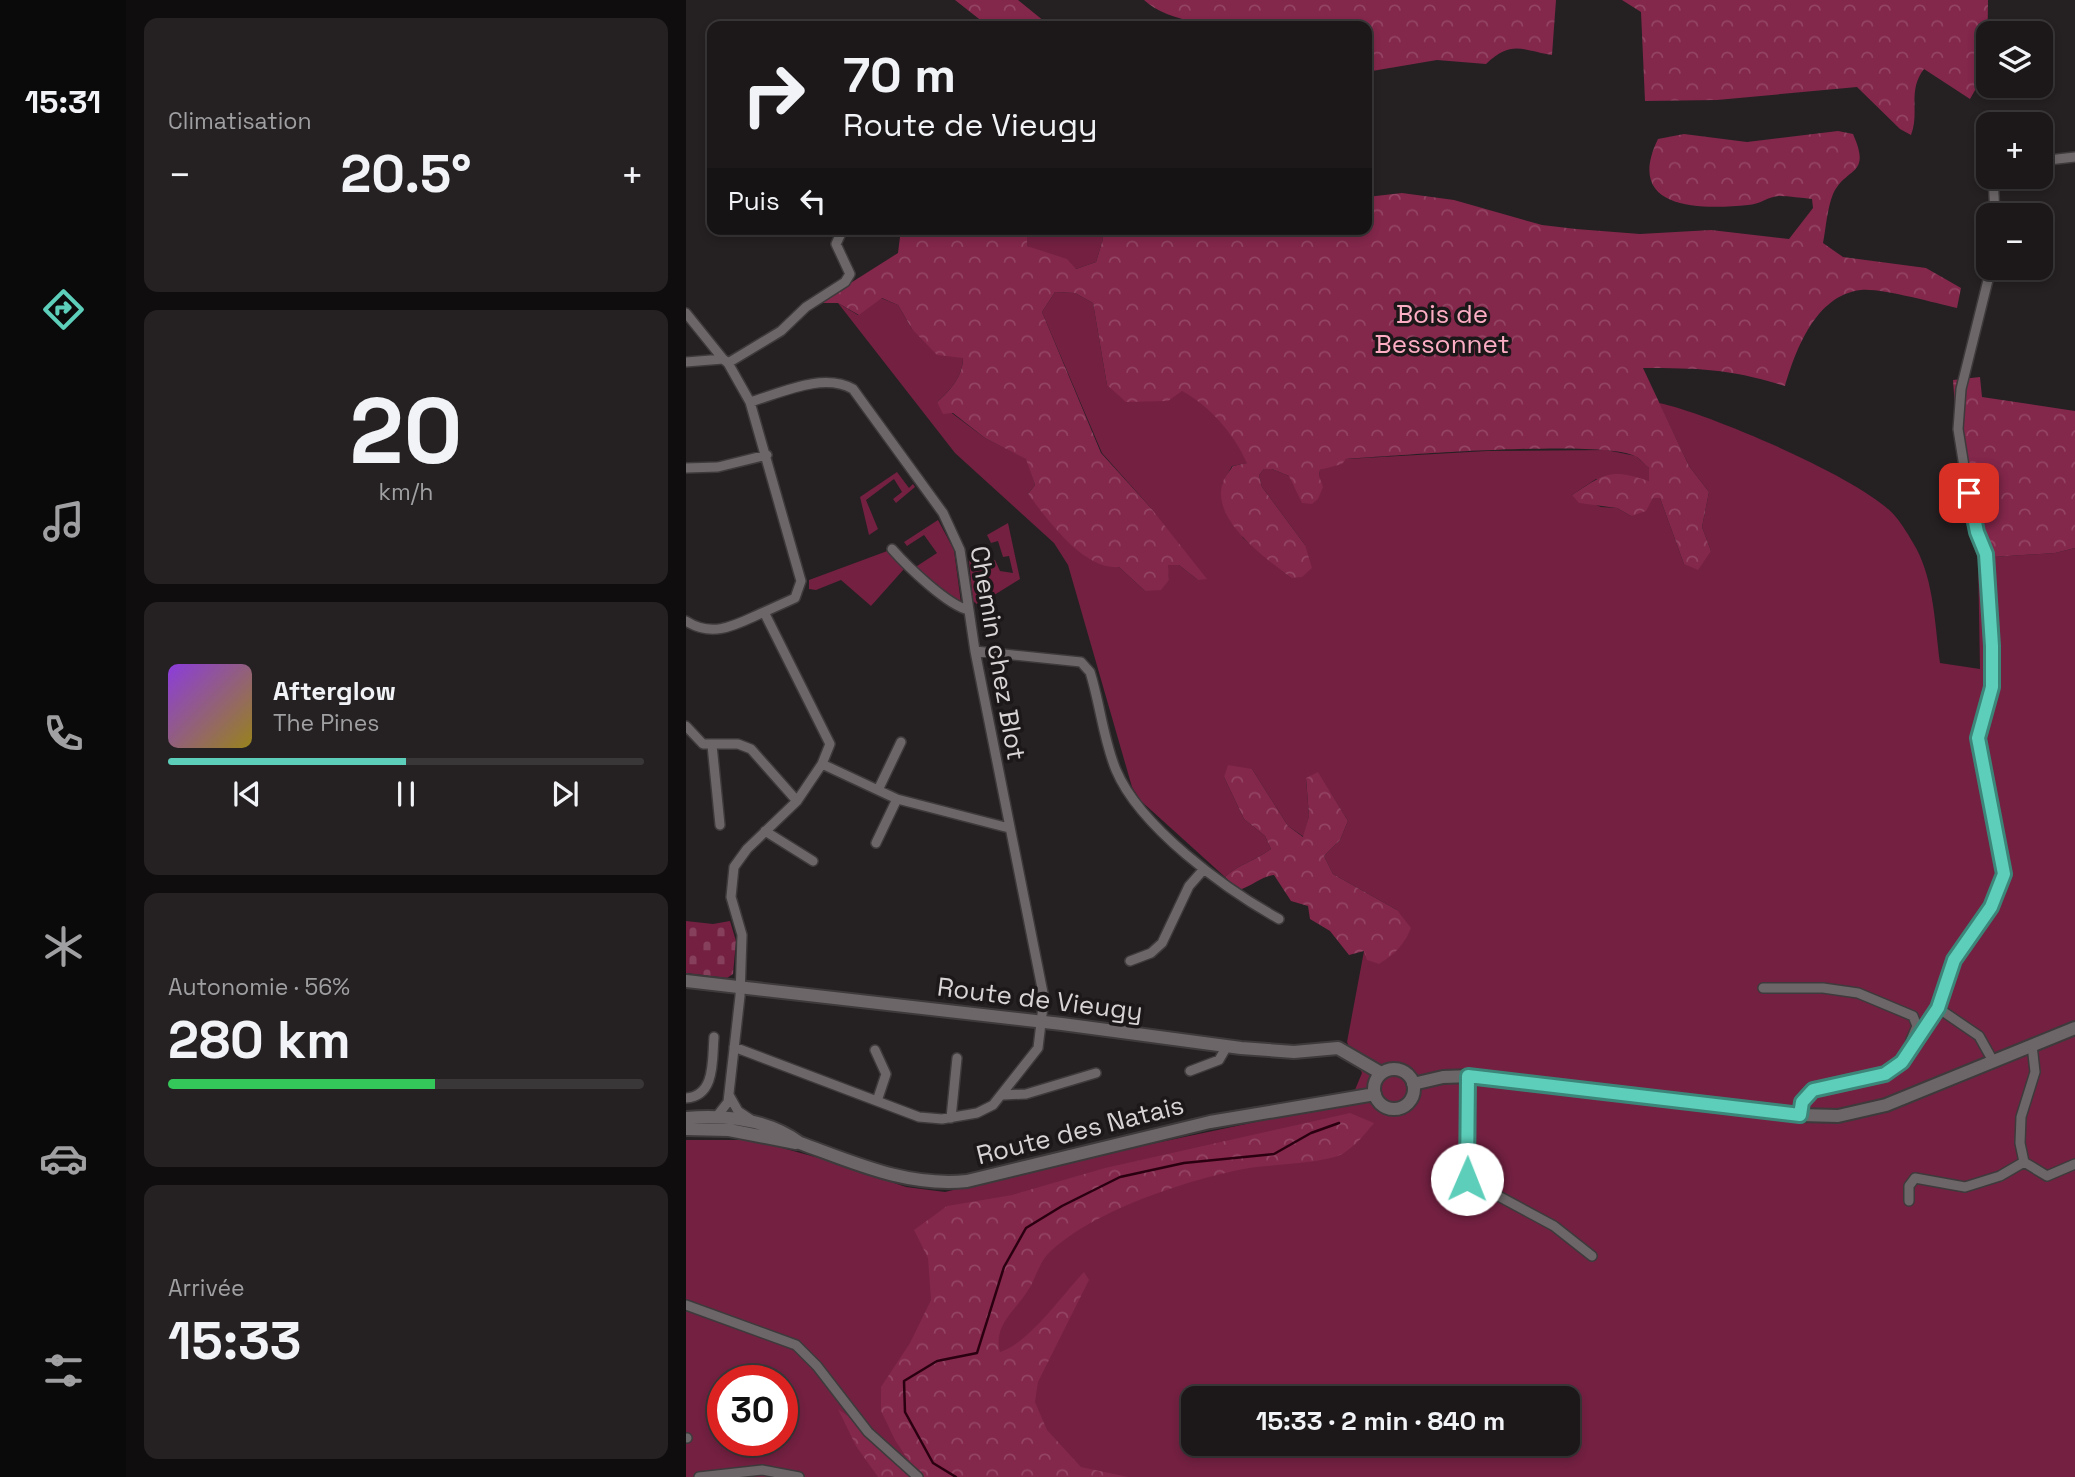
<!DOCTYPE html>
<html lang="fr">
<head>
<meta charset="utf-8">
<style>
	:root { --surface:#1c181a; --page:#252123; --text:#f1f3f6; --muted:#a0a0a2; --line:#3a3739; --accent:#5cceba }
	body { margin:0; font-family:"Space Grotesk",sans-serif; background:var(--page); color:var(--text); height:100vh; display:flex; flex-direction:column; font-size:26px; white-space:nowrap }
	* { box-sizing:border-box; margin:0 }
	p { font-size:23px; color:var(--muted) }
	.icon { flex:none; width:38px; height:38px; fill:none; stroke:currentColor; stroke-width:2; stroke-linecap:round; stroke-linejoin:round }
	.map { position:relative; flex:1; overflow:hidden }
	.panel { display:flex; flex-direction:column; gap:18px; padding:18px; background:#0f0d0e; width:560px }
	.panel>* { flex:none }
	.top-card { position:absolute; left:21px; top:21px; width:665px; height:214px; border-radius:14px; box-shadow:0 4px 10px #0003,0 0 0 2px var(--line); background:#1c181a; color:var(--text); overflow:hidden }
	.controls { position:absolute; left:1290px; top:21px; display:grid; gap:14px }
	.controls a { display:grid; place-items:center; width:77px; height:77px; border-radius:14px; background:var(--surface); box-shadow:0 4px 10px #0003,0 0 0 2px var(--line); font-size:35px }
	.speed { position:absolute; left:21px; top:1365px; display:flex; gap:14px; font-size:35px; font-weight:700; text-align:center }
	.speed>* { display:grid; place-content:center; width:91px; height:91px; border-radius:50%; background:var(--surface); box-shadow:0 4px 10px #0003,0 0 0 2px var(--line); line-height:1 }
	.speed .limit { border:10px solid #d22; background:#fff; color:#111 }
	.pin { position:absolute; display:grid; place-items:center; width:60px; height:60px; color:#fff; margin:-30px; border-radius:14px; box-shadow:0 4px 10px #0006 }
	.me { position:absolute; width:77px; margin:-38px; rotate:1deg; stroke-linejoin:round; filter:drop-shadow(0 0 5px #0008) }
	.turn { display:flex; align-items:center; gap:24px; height:147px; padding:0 21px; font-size:32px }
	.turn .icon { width:91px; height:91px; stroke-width:2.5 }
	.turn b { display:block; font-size:49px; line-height:60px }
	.then { display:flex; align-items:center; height:66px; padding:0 21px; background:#0003; gap:14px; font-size:26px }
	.big { font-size:52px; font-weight:600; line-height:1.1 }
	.panel .tile { flex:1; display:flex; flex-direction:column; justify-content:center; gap:10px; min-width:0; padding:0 24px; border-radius:14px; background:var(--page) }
	.panel .dial { align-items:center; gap:0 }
	.dial b { font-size:91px; line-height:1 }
	.song { display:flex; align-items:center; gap:21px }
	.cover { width:84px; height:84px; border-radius:10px; background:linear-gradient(135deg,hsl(270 70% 55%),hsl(50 70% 35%)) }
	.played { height:7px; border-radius:4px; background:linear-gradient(90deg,var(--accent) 50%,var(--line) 50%) }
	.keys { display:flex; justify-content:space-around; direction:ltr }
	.heat { display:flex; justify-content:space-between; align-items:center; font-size:38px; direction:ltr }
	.charge { height:10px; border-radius:5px; background:linear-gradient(90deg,#34c759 56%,var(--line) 0) }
	.trip { position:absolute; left:495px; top:1386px; width:399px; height:70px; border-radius:14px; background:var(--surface); box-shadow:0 4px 10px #0003,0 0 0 2px var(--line); font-weight:600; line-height:70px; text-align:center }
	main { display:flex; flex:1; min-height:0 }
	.dock { display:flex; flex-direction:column; width:126px; justify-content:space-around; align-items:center; background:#0b0a0a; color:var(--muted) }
	.dock .icon { width:49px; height:49px }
	.dock .selected { color:var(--accent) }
	.dock b { font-size:32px; color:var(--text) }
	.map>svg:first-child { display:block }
	.grass { fill:#732041; fill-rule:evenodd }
	.forest { fill:url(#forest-crowns) }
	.cemetery { fill:url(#cemetery-stones) }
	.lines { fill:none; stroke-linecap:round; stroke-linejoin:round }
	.stream { stroke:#2a0010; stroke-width:2.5 }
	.street-casing { stroke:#3e3a3b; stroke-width:12 }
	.secondary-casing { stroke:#3e3a3b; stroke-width:16 }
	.street { stroke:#6c6668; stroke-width:9 }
	.secondary { stroke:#6c6668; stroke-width:12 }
	.route-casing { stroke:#3c8679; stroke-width:18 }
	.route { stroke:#5cceba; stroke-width:12 }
	.labels { text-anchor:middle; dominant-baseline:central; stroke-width:7; stroke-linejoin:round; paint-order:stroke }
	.park-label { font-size:26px; fill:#fdaec5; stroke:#1c1718 }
	.street-label { font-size:26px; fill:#d8d4d5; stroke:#1c1718 }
</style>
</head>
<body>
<main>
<nav class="dock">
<b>15:31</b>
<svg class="icon selected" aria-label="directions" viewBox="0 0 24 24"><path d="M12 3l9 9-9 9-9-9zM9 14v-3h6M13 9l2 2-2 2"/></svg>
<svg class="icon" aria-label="music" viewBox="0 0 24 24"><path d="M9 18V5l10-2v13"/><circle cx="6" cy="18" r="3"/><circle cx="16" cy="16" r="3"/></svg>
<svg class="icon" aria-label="phone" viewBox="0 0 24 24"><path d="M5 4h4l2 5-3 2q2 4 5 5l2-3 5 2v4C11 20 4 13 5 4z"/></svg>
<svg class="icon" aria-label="climate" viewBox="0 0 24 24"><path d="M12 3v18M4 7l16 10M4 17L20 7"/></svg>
<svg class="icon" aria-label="car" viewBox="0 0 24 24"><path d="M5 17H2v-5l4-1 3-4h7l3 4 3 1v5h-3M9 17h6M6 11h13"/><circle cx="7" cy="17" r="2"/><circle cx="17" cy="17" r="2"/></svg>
<svg class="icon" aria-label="filters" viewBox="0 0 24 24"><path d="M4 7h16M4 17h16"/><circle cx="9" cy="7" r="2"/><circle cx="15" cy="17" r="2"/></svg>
</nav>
<section class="panel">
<div class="tile"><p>Climatisation</p>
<div class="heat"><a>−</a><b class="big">20.5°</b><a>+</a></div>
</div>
<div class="tile dial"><b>20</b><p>km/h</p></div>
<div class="tile">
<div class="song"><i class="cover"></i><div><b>Afterglow</b><p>The Pines</p></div></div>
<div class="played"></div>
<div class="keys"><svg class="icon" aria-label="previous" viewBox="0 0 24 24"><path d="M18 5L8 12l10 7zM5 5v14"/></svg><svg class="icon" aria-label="pause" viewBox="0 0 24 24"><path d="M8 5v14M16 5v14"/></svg><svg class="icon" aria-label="next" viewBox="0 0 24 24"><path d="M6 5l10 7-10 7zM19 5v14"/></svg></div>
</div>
<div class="tile"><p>Autonomie · 56%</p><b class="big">280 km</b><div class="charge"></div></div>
<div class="tile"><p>Arrivée</p><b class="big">15:33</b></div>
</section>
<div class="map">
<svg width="1389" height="1477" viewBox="0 0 1389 1477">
	<defs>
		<pattern id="forest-crowns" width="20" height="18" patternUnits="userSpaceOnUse" patternTransform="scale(1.75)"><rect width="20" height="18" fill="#83274b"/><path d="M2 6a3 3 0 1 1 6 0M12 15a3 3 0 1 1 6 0" fill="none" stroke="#944564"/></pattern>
		<pattern id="cemetery-stones" width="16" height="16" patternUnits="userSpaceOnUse" patternTransform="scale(1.75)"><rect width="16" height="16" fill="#732041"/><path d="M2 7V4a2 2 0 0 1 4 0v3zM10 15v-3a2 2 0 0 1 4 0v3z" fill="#86405c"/></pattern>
	</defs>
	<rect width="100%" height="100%" fill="#252022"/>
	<!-- grass -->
	<path class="grass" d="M 341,229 L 415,229 L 417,239 L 410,262 L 390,269 L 341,246 Z
		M 369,292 L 389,293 L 407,303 L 421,385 C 442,387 479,384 497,391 C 526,402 549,437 562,463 L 546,466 L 536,484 L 557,538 L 605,578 L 619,545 L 576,487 L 573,475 L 578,469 L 586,469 L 603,476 L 633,476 L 634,470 L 660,459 L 801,451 L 920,450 L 950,456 L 963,468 L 964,481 L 910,479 L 886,495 L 915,507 L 931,508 L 945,516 L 967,498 L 974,498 L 998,564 L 1025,551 L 1016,527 L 1023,492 L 1003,466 L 973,403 C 1022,413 1179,480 1209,516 C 1217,525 1224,538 1230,548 C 1248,581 1249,626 1254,663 L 1294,669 L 1292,558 L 1369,553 L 1389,548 L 1389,1477 L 0,1477 L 0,1140 L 67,1140 L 133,1158 L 220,1187 L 259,1192 L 394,1159 L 664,1102 L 676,1073 L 661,1042 L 678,951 L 711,910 L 647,874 L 638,856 L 654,840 L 662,821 L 632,773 L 620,779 L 623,816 L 618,837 L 602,826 L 566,769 L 538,777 L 558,819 L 579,836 L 585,849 C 569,861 553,864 539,877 L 455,801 L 446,787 L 382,565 L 368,543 L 269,453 L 152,303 L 172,315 L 195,298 L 212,305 L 226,329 L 277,357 C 277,376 265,390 251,402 L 299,438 L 341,459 L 349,485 L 342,494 L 392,549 L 433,567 L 459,591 L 483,580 L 481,565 L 493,565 L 512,580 L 464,507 L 416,453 L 356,312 ZM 37,1381 L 96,1381 L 96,1440 L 37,1440 ZM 508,1398 L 882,1398 L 882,1444 L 508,1444 Z
		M 211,472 L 223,488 L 227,484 L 229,487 L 210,503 L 207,499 L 216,492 L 208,479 L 180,500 L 192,529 L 183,535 L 174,497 Z
		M 252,520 L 268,550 L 275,603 L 270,603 L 228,568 L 251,553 L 238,535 L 221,546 L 218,542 Z
		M 322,523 L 334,579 L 292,605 L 287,601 L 283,560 L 295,557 L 297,563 L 309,560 L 314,571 L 327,573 L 323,556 L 317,557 L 312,541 L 305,543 L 301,535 Z
		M 204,550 L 218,569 L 185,606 L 155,580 L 130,590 L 123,589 L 123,580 Z"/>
	<!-- forest -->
	<path class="forest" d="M 269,0 L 332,0 L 364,26 L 302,26 Z
		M 458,0 L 870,0 L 866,55 C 835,50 826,40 800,64 L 751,60 L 686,71 L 681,70 L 681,26 C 625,26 499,39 458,0 Z
		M 936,0 L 1302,0 L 1301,69 L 1284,99 L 1238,69 C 1221,91 1234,112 1225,135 L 1214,129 L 1171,87 L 1031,100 L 959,101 L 955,12 Z
		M 1152,131 L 1167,134 C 1186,177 1160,166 1147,194 C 1141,209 1140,228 1137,243 L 1157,257 L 1240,268 L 1275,288 L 1271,308 C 1248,303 1196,288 1175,290 C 1130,295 1110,349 1099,386 C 1044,369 1014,368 957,368 L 1003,466 L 1023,492 L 1016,527 L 1025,551 L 1012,570 L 998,564 L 974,498 L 967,498 L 960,511 L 945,516 L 931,508 L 893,503 L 886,495 C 919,473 925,468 963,481 L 963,468 C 959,465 955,460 951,457 C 922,438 707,456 660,459 L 656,464 L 634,470 L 633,476 L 637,487 L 632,499 L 626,504 L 616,503 L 603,476 L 586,469 L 578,469 L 573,475 L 576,487 L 619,545 L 626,568 L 616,577 L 605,578 C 580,558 527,522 536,485 C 537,479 543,472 547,466 L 561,463 C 547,433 525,407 496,391 L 482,401 L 440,402 L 421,385 L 407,303 L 389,293 L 369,292 L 356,312 L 415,453 L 464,507 L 521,579 L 512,580 L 493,565 L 482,565 L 483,580 L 475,590 L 459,591 L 433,567 C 397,570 362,520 342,494 L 349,485 L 340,459 L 299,438 L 267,413 L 257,414 L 251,402 C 264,391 277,376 277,358 L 251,355 L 226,329 L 212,305 L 196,298 L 173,315 L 152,303 L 133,303 L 212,253 L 214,237 L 209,229 L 341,229 L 341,246 L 381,259 L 390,269 L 410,262 L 417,239 L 415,229 L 681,229 L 681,197 L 716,193 L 768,200 L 856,225 L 890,229 L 954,234 L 1025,230 L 1103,239 L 1127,208 L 1126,199 C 1115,198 1104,196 1093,196 C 1083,196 1073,205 1062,205 C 1012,210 938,209 972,139 L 998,134 L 1061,142 Z
		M 1294,377 L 1296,397 L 1389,411 L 1389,548 L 1369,553 L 1292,558 L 1276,504 L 1267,380 Z
		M 542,765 L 566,769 L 602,826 L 617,837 L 623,816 L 620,778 L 632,772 L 662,821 L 654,840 L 638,856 L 647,874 L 711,910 L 725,928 C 718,945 709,954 693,964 L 681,960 L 678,951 L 663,955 L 644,931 L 624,919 L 622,906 L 605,901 L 588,875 C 574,877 567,886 553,890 L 539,877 C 553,864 569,861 585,849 L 579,836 L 558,819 L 538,777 Z
		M 664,1113 L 688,1123 C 679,1134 670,1145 658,1153 C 640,1164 582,1164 558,1169 C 500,1180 403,1212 361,1255 C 352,1265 349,1281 341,1292 C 328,1312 307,1326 314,1352 C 342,1344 377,1294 398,1272 L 403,1280 L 352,1382 L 349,1402 L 361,1430 L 395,1467 L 442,1477 L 238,1477 L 228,1469 L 209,1440 L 195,1411 L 195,1387 L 224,1343 L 245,1300 L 242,1258 L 228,1230 L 261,1206 L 326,1195 L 419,1168 Z
		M 152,1409 L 194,1439 L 228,1477 L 192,1477 L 170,1446 Z"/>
	<!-- cemetery -->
	<path class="cemetery" d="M 0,921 L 27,924 L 44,921 L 50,941 L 47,974 L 41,978 L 0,973 Z"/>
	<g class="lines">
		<!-- stream -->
		<path class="stream" d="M 270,1477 L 247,1463 L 219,1412 L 218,1381 L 251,1361 L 291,1353 L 318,1267 L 340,1228 L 376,1206 L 434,1177 L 498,1163 L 588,1154 L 625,1133 L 653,1123"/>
		<defs>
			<path id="street" d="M 1354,161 L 1389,157
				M 1307,177 L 1309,215
				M 0,313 L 37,359
				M 0,362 L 37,359 L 42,363 L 64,402 C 95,393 137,372 167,389 L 257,513 L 274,550 L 289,651 L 358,998 L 352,1048 L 307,1105 L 291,1113 L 256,1119 L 233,1117 L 48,1047
				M 42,363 L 95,331 L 120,307 L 159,282 L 164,274 L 150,244 L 157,229
				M 0,468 L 32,467 L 81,455
				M 206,549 C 221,566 262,606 283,610
				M 0,621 C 28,639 51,624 78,612
				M 289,651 L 395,662 L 404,672 C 414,703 417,739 430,770 C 454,827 539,889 593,919
				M 0,726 L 17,744 L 52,744 L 65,749 L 111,801
				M 26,745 L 34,825
				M 136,764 L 211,799 L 323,828
				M 193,788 L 215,742
				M 79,831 L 127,861
				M 190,843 L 211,799
				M 444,961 L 465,953 L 476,943 L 503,886 L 518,869
				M 1077,988 L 1137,988 L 1172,993 L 1227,1016 L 1231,1026 L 1225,1040
				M 1252,1008 L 1293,1036 L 1307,1061
				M 1346,1045 L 1349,1072 L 1335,1117 L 1334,1143 L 1338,1162 L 1361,1176 L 1389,1164
				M 189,1050 L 200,1074 L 191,1101
				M 504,1071 L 533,1060 L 541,1046
				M 782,1076 L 781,1179 L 868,1226 L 906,1256
				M 43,1095 L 52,1111 L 64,1119
				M 317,1095 L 340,1094 L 410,1073
				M 0,1098 C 30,1096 26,1059 28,1037
				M 1114,1115 L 1117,1102 L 1127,1090 L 1199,1075 L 1216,1062 L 1252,1008 L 1267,960 L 1305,907 L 1318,875 L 1292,738 L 1306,687 L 1300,554 L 1285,510 L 1272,429 L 1275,389 L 1305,268
				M 31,1116 L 42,1102 L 54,996 L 56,935 L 45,897 L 48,867 L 61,849 L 111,801 L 136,764 L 144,744 L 78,612 L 109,598 L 115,581 L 64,402
				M 265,1118 L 271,1058
				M 1223,1201 L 1223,1186 L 1229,1178 L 1279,1187 L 1314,1176 L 1338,1162
				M 0,1305 L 110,1345 L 131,1366 L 182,1432 L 232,1477
				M 0,1438 L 1,1438
				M 13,1477 L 76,1470 L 113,1477"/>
			<path id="secondary" d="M 0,981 L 376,1024 L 555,1048 L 608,1052 L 652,1048 L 695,1073
				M688 1089a20 20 0 1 1 40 0a20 20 0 1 1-40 0Z
				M 727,1084 L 757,1077 L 786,1076 L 1114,1115 L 1152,1116 L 1200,1105 L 1389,1028
				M 0,1118 C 38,1115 82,1119 114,1143 C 169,1163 221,1187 281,1181 L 524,1122 L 689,1094
				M 0,1129 L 43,1130 L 110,1143"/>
		</defs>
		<!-- street casing -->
		<use href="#street" class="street-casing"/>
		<!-- secondary casing -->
		<use href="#secondary" class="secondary-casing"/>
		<!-- street -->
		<use href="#street" class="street"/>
		<!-- secondary -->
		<use href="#secondary" class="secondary"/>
	</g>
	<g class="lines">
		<defs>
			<path id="route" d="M 781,1179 L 782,1076 L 1114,1115 L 1116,1102 L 1127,1090 L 1199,1074 L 1216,1062 L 1252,1008 L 1268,960 L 1305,907 L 1318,874 L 1292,738 L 1306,687 L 1306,646 L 1300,554 L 1291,532 L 1283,493"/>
		</defs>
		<!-- route casing -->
		<use href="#route" class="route-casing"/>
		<!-- route -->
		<use href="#route" class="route"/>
	</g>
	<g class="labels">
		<!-- park labels -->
		<g class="park-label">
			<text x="756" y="314">Bois de<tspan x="756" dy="30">Bessonnet</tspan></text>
		</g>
		<!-- street labels -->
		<g class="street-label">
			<text transform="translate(312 653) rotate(80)">Chemin chez Blot</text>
			<text transform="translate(354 999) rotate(7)">Route de Vieugy</text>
			<text transform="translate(394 1130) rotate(-14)">Route des Natais</text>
		</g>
	</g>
</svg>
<div class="controls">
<a><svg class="icon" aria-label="layers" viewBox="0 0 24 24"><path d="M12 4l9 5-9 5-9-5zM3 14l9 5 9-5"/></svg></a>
<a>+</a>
<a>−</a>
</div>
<div class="speed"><div class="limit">30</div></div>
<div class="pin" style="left:1283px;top:493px;background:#d93025"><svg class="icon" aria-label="arrive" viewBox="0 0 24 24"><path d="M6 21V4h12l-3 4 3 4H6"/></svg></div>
<svg class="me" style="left:781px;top:1179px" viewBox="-20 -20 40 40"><circle r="19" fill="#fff"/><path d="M0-13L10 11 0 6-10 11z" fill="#5cceba"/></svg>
<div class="trip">15:33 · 2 min · 840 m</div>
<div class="top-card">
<div class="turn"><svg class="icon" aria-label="right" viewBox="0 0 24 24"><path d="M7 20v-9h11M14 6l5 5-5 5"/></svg><div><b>70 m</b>Route de Vieugy</div></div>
<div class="then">Puis<svg class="icon" aria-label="left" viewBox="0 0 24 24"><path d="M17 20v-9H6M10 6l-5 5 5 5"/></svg></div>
</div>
</div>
</main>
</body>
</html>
